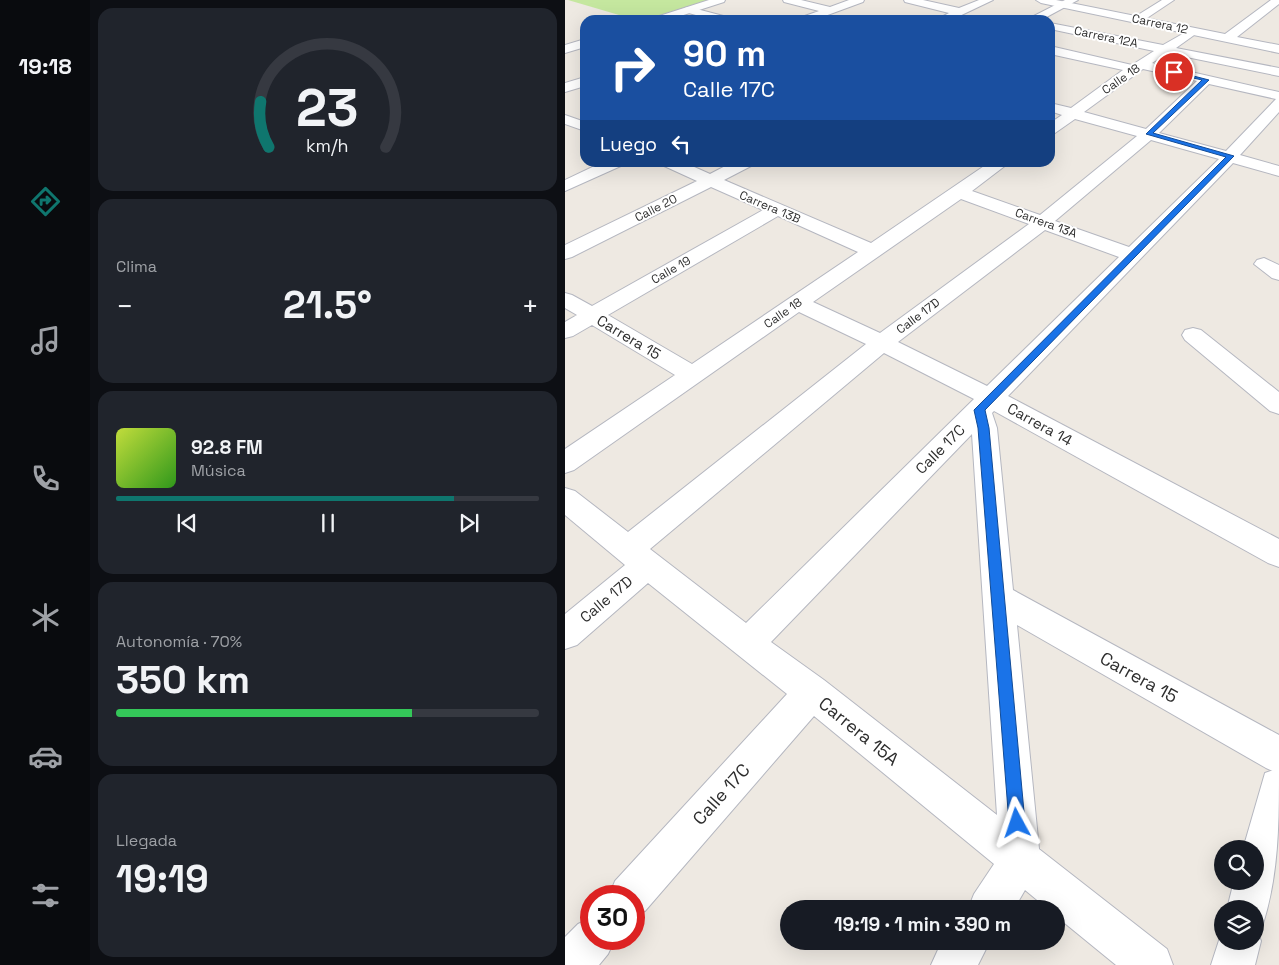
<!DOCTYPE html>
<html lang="es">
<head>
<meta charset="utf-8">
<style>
	:root { --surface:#171b24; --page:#20242c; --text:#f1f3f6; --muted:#9ea1a6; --line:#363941; --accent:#0f766e }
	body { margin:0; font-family:"Space Grotesk",sans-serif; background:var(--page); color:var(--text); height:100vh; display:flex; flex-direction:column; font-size:19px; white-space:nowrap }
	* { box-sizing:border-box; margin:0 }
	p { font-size:16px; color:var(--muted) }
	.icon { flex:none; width:28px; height:28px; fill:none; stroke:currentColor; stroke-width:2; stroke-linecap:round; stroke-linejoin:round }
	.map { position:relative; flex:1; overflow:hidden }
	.side { display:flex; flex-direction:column; gap:8px; padding:8px; background:#0d0f14; width:475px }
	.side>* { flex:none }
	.banner { position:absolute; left:15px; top:15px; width:475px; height:152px; border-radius:15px; box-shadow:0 5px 20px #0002; background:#1a4fa0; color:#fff; overflow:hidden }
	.controls { position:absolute; left:649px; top:840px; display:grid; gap:10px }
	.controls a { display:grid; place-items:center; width:50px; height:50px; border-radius:50%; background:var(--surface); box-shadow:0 5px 20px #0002; font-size:25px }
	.speed { position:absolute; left:15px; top:885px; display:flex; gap:10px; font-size:25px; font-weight:700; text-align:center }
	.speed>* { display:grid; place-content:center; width:65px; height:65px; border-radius:50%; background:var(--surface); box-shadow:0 5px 20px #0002; line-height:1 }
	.speed .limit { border:8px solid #d22; background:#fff; color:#111 }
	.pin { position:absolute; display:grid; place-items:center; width:42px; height:42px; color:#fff; margin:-21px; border:2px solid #fff; border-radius:50%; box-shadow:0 1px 5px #0007 }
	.me { position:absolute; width:55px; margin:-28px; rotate:355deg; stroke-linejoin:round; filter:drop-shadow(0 0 4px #0008) }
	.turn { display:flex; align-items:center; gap:18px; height:105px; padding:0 20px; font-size:22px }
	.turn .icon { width:65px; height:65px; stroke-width:2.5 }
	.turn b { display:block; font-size:35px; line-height:42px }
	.then { display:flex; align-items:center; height:48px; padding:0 20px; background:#0003; gap:10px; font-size:19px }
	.big { font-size:38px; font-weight:800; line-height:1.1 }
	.side .card { flex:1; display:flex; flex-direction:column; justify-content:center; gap:8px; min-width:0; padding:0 18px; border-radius:15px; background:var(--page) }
	.side .dial { align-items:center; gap:0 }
	.dial svg { height:130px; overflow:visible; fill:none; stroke:var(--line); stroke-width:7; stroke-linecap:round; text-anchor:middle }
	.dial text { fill:var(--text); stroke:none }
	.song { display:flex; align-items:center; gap:15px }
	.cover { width:60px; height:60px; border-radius:8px; background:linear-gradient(135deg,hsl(70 70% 55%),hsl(110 70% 35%)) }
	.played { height:5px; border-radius:2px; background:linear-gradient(90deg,var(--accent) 80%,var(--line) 80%) }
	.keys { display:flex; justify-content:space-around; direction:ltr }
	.heat { display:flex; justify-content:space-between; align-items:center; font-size:28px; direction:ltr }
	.charge { height:8px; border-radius:4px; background:linear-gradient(90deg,#34c759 70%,var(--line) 0) }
	.trip { position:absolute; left:215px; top:900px; width:285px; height:50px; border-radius:25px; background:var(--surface); box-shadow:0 5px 20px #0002; font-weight:800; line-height:50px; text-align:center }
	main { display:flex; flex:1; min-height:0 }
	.tab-bar { display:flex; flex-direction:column; width:90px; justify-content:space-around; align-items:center; background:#090b0e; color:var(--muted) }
	.tab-bar .icon { width:35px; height:35px }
	.tab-bar .selected { color:var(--accent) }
	.tab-bar b { font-size:22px; color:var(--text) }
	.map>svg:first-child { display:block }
	.pitch { fill:#c5e79f }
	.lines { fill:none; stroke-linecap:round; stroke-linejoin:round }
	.minor-casing { stroke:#b5b7c0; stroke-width:2 }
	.tertiary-casing { stroke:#b5b7c0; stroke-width:2 }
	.minor { fill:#fff; fill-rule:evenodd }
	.tertiary { fill:#fff; fill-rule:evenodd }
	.route { fill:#1a73e8; stroke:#114b97 }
	.labels { text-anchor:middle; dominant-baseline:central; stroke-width:4; stroke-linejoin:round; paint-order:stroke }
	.far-street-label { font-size:12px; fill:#2e2e2e; stroke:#fff }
	.street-label { font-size:15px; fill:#2e2e2e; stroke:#fff }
	.near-street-label { font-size:18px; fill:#2e2e2e; stroke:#fff }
</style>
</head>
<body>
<main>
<nav class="tab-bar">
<b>19:18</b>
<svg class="icon selected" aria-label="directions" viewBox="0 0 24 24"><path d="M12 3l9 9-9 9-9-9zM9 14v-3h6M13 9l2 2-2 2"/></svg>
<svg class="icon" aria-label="music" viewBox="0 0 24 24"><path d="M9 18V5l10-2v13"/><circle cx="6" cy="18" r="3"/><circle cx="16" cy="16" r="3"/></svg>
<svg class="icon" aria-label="phone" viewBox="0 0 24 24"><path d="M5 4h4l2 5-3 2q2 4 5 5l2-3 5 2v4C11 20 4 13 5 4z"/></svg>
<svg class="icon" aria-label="climate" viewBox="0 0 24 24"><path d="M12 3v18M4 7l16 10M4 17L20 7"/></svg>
<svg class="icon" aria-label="car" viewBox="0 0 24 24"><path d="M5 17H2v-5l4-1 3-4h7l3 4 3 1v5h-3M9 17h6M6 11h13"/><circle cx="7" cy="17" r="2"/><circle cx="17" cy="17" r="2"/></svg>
<svg class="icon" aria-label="filters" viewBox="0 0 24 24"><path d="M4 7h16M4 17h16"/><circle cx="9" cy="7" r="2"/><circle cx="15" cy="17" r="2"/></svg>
</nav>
<section class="side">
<div class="card dial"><svg viewBox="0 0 100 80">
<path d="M14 69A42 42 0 1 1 86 69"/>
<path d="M14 69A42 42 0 0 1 9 41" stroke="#0f766e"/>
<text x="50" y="56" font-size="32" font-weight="700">23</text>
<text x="50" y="72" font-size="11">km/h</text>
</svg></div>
<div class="card"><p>Clima</p>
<div class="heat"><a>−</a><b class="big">21.5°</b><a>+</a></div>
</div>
<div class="card">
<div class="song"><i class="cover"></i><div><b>92.8 FM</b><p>Música</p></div></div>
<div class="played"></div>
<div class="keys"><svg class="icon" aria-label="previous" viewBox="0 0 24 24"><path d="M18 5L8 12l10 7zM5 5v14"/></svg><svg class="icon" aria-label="pause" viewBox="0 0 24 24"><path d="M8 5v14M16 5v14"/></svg><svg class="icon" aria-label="next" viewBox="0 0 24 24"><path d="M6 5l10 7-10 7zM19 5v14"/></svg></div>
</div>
<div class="card"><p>Autonomía · 70%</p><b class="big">350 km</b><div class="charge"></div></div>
<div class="card"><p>Llegada</p><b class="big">19:19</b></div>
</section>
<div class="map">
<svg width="714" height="965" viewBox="0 0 714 965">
	<rect width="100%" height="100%" fill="#eee9e2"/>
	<!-- pitch -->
	<path class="pitch" d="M 3,0 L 143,0 L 79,20 L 71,20 Z"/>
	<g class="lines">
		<defs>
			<path id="minor" d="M 218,0 L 236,0 L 265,7 L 284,0 L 299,0 L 298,2 L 249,20 L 232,20 L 234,18 L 254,11 L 219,2 Z
				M 339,0 L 358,0 L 394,8 L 414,0 L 428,0 L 386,20 L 373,19 L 384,13 L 340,2 Z
				M 500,0 L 513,0 L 476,20 L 463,19 Z
				M 597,0 L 609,0 L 576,22 L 568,22 L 566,20 L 568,18 Z
				M 124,7 L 166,18 L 168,20 L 149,20 L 120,12 L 119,10 L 120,8 Z
				M 485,23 L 598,45 L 628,28 L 634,31 L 632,33 L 611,48 L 714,68 L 714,76 L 602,53 L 587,63 L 714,92 L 714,112 L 675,155 L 714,166 L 714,176 L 668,163 L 443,396 L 714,539 L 714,567 L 703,563 L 429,411 L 427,413 L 432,428 L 448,590 L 714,735 L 714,774 L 701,768 L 452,625 L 474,849 L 602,949 L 608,965 L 551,965 L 491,916 L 491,909 L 483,909 L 460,890 L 449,909 L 403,909 L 409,894 L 429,864 L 249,716 L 80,911 L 69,915 L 69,896 L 44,896 L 50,881 L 222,694 L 83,583 L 12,645 L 0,649 L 0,614 L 60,565 L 0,515 L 0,488 L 10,491 L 63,532 L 301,344 L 234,312 L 9,470 L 0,473 L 0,449 L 110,375 L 27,325 L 8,336 L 0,338 L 0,322 L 12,315 L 0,308 L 0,293 L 7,295 L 27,306 L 198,210 L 146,187 L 7,257 L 0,259 L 0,245 L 132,181 L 97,165 L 95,162 L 118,162 L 145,174 L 168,162 L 190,162 L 188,165 L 159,180 L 306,243 L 425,162 L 445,162 L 407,191 L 475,215 L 572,136 L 510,119 L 490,133 L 485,135 L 485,123 L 497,115 L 485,111 L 485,103 L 506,108 L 558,70 L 485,54 L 485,46 L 567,65 L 589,51 L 485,29 ZM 578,69 L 632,81 L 581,129 L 519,112 ZM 644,84 L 711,99 L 661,151 L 594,133 ZM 586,140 L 654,159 L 564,247 L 490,221 ZM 396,199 L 464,224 L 315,333 L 248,302 ZM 213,216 L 293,252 L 127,364 L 43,315 ZM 480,230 L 554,257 L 422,386 L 333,342 ZM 319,353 L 409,399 L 181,623 L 85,549 ZM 407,434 L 432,815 L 259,680 L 206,642 Z
				M 20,77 L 20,86 L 0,92 L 0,83 Z
				M 0,115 L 20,122 L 20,131 L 0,124 Z
				M 38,162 L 60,162 L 58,165 L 0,191 L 0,180 Z
				M 699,258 L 714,265 L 714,280 L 707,278 L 689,264 L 692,260 Z
				M 628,328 L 636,330 L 714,392 L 714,414 L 705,411 L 620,340 L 617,335 L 620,330 Z
				M 26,918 L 26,939 L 50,939 L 43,954 L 34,965 L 0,965 L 0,937 L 13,924 Z
				M 377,941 L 425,941 L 413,965 L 366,965 Z"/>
			<path id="tertiary" d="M 144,0 L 160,0 L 159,2 L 103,20 L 86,20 L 88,18 Z
				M 471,0 L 491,0 L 660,34 L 706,0 L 714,0 L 714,4 L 672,37 L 714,45 L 714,53 L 476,3 Z
				M 20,39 L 20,47 L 0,53 L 0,45 Z
				M 714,768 C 714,822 714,873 698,924 L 690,927 L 696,941 L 690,965 L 646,965 L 658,928 L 658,941 L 690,941 L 690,909 L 662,909 L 669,881 L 690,881 L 690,849 L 678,849 L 700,773 Z"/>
		</defs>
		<!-- minor casing -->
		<use href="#minor" class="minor-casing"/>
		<!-- tertiary casing -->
		<use href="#tertiary" class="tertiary-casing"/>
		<!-- minor -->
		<use href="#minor" class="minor"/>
		<!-- tertiary -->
		<use href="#tertiary" class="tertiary"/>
	</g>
	<!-- route -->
	<path class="route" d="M 609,71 L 644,80 L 588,133 L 669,156 L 420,410 L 424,428 L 460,823 L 458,829 L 452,831 L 446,829 L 444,823 L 413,428 L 409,410 L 661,157 L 581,134 L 637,80 L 607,73 Z"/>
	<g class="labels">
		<!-- far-street labels -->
		<g class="far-street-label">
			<text transform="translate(595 24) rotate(12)">Carrera 12</text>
			<text transform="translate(541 37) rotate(12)">Carrera 12A</text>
			<text transform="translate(556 79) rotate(-35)">Calle 18</text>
			<text transform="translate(205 207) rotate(23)">Carrera 13B</text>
			<text transform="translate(91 208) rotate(-27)">Calle 20</text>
			<text transform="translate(481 223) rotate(20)">Carrera 13A</text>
			<text transform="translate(106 270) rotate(-30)">Calle 19</text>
			<text transform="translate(218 313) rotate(-35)">Calle 18</text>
			<text transform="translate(353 316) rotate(-37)">Calle 17D</text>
		</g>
		<!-- street labels -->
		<g class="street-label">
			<text transform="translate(64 337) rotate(31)">Carrera 15</text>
			<text transform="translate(475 424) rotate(29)">Carrera 14</text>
			<text transform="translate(375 449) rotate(-45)">Calle 17C</text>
			<text transform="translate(41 599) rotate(-40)">Calle 17D</text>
		</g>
		<!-- near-street labels -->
		<g class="near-street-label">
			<text transform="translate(574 677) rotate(29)">Carrera 15</text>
			<text transform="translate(294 731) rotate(39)">Carrera 15A</text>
			<text transform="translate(156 794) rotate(-48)">Calle 17C</text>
		</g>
	</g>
</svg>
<div class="controls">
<a><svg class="icon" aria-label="search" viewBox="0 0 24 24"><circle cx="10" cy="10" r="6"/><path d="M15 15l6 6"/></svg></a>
<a><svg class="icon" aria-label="layers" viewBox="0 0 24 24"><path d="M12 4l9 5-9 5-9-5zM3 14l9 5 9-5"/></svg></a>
</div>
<div class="speed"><div class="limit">30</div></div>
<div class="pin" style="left:609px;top:72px;background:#d93025"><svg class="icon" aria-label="arrive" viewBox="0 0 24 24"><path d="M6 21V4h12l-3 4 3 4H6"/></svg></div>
<svg class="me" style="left:452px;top:823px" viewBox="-20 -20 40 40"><path d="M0-17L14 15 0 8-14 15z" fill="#1a73e8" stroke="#fff" stroke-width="4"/></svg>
<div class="trip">19:19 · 1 min · 390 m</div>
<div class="banner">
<div class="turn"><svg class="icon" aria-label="right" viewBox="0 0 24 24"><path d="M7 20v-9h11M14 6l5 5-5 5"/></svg><div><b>90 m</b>Calle 17C</div></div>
<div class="then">Luego<svg class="icon" aria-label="left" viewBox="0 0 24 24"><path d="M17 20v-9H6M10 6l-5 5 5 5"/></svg></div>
</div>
</div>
</main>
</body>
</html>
